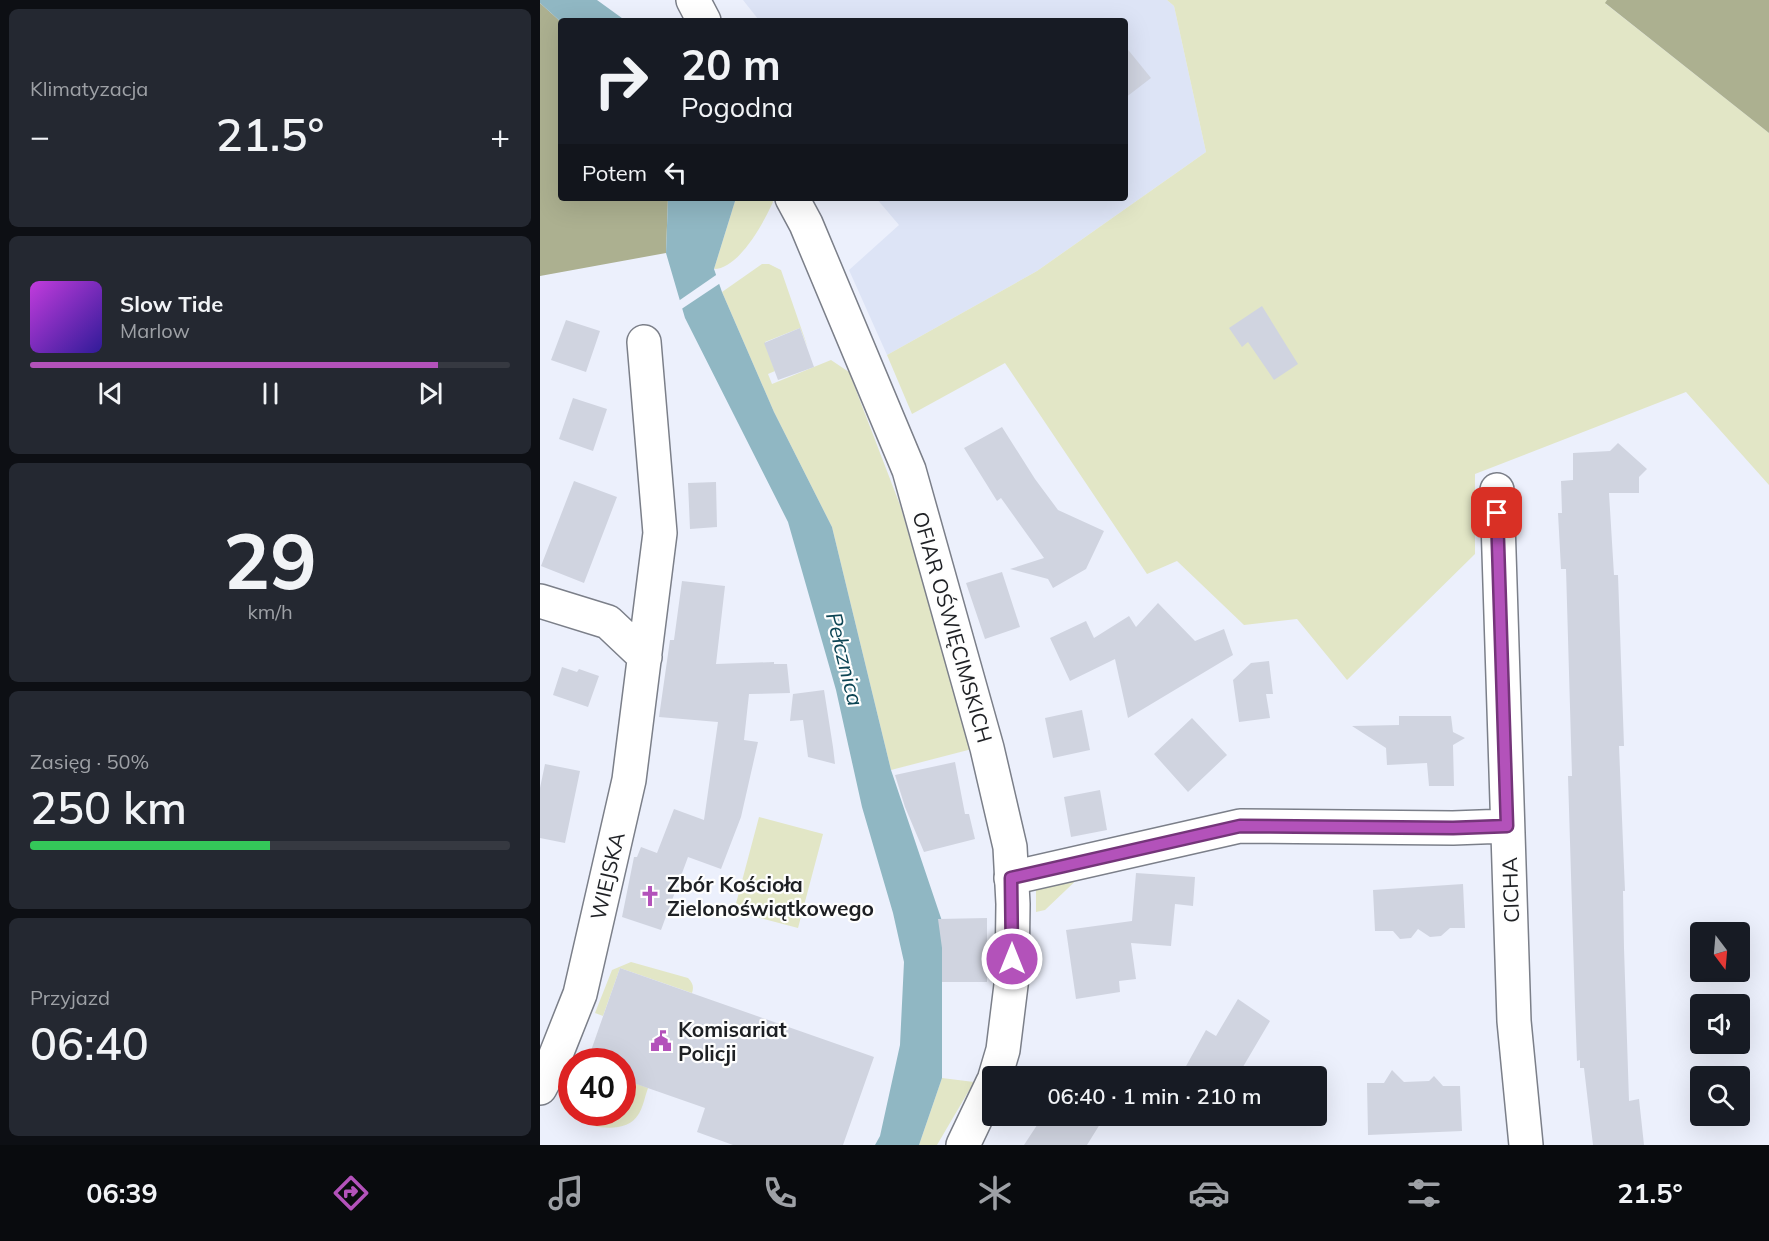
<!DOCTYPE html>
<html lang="pl">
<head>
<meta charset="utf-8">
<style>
	:root { --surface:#171b24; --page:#242831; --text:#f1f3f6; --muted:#9ea1a6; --line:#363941; --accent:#b352ba }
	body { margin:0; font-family:Mulish,sans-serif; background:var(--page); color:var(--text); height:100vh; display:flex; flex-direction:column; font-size:22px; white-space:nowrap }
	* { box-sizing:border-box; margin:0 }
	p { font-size:20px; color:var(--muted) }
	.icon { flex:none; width:33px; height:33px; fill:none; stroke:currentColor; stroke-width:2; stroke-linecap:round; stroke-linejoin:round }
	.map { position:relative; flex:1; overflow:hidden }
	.sheet { display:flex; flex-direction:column; gap:9px; padding:9px; background:#0d0f14; width:540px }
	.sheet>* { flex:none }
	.hud { position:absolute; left:18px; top:18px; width:570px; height:183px; border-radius:6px; box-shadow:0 6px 24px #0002; background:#171b24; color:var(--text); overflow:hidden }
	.needle { width:39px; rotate:164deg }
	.controls { position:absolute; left:1150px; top:922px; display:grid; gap:12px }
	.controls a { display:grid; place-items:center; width:60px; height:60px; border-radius:6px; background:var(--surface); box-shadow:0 6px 24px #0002; font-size:30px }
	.speed { position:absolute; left:18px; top:1048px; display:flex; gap:12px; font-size:30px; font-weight:700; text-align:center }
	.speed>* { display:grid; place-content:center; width:78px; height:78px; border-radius:50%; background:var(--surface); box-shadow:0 6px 24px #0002; line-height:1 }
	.speed .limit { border:9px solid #d22; background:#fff; color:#111 }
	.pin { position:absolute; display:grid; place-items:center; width:51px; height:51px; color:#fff; margin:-26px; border-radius:12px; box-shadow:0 3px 9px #0006 }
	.me { position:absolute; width:66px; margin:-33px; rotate:0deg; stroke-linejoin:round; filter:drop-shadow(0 0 4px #0008) }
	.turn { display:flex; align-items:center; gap:21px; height:126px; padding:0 24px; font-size:27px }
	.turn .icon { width:78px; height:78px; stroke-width:2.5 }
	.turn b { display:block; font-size:42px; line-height:51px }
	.then { display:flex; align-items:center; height:57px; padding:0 24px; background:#0003; gap:12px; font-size:22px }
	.big { font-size:45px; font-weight:600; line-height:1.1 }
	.sheet .card { flex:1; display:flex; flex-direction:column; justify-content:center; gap:9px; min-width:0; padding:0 21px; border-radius:9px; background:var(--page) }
	.sheet .dial { align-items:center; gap:0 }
	.dial b { font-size:78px; line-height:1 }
	.song { display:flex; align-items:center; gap:18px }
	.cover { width:72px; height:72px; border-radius:9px; background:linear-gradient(135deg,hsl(290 70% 55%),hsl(250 70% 35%)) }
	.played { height:6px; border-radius:3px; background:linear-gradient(90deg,var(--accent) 85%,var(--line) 85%) }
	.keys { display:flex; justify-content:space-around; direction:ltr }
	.heat { display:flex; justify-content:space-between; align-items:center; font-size:33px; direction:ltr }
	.charge { height:9px; border-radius:4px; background:linear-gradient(90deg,#34c759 50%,var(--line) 0) }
	.trip { position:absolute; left:442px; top:1066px; width:345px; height:60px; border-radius:6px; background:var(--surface); box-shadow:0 6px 24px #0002; font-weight:600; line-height:60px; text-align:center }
	.menu { display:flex; height:96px; justify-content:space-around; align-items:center; background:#090b0e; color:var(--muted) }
	.menu .icon { width:42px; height:42px }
	.menu .selected { color:var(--accent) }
	.menu b { font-size:27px; color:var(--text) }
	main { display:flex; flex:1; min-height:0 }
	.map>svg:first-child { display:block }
	.built { fill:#dde4f6 }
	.green { fill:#e2e6c6 }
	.forest { fill:#acb090 }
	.water { fill:#90b7c3 }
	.pier { fill:#ecf0fc }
	.building { fill:#d0d4e0 }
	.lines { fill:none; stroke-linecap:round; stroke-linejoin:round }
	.minor-casing { stroke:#7b7f89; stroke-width:36 }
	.tertiary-casing { stroke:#7b7f89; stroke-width:36 }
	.minor { stroke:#fff; stroke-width:33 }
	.tertiary { stroke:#fff; stroke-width:33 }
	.route-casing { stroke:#743579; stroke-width:15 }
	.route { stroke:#b352ba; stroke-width:10 }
	.labels { text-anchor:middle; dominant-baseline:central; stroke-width:4.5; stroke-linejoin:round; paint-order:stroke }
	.street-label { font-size:21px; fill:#1e2024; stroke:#fefefe }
	.poi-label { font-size:21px; font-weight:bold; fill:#1e2024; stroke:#fefefe; text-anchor:start }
	.water-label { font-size:22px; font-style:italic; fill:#0d4554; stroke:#fefefe }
</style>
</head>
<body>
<main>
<section class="sheet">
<div class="card"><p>Klimatyzacja</p>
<div class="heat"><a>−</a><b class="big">21.5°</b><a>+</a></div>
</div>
<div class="card">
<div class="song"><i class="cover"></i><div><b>Slow Tide</b><p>Marlow</p></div></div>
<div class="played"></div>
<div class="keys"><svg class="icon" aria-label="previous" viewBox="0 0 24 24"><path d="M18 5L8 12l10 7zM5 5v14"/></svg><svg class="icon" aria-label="pause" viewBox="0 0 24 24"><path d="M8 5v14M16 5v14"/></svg><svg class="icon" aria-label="next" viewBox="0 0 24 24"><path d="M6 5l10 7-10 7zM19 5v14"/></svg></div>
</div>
<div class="card dial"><b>29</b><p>km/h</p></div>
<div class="card"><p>Zasięg · 50%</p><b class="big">250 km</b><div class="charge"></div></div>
<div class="card"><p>Przyjazd</p><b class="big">06:40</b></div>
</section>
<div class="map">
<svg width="1229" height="1145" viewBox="0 0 1229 1145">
	<rect width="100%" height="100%" fill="#ecf0fc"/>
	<!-- built -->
	<path class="built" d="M 203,0 L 627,0 L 634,6 L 666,152 L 497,271 L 347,355 L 309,270 L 359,225 L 336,198 L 585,198 L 585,21 L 217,21 L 218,19 Z"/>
	<!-- green -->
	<path class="green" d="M 627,0 L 1067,0 L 1066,4 L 1229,133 L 1229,485 L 1146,392 L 935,474 L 935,554 L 807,680 L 757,619 L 704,625 L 637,561 L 607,574 L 465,363 L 372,414 L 347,355 L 497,271 L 666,152 L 634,6 Z
		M 196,198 L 232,198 L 233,202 C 224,222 199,269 174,269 Z
		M 222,264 L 229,264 L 241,270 L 268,348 L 260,328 L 225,342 L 235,371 L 228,374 L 232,384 L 291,360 L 309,372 L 360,505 L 432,749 L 351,770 L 292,527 L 234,412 L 182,292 Z
		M 219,817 L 283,834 L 258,928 L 194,911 Z
		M 546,871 L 505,910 L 496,912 L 496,886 Z
		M 91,962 L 148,978 C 153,983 154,987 152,993 L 80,968 L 63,1016 L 55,1013 L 72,970 Z
		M 27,1071 L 31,1072 L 32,1113 L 82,1113 L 83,1079 L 108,1088 C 105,1096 103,1108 98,1115 C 83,1140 23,1125 20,1098 C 18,1089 24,1080 27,1071 Z
		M 402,1078 L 434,1082 L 397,1145 L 379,1145 Z"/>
	<!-- forest -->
	<path class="forest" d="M 1067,0 L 1229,0 L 1229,133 L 1065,3 Z
		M 0,3 L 21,22 L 21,198 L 128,198 L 126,253 L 0,276 Z"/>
	<!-- water -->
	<path class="water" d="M 0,0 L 57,0 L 86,21 L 21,22 L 0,3 Z
		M 128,198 L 196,198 L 174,269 L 182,292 L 234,412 L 292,527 L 351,770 L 402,921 L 402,1078 L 379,1145 L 335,1145 L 340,1136 L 360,1045 L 364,962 L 353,913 L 322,807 L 296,690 L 248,522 L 145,318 L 126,253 Z"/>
	<!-- pier -->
	<path class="pier" d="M 179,273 L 182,282 L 140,310 L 137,302 Z"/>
	<!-- building -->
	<path class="building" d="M 585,46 L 611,78 L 585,98 Z
		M 722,306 L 758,364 L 734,380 L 708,342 L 702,347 L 689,328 Z
		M 26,320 L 60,331 L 46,372 L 11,360 Z
		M 260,328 L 274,367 L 238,380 L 224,343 Z
		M 33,398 L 67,409 L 53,451 L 19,439 Z
		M 462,427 L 495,479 L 518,510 L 564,531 L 546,569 L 513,588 L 508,579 L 470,569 L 504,558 L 461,498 L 457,501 L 424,448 Z
		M 1078,443 L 1107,469 L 1099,477 L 1099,493 L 1069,493 L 1074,575 L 1078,575 L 1084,746 L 1079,746 L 1085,891 L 1083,891 L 1084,948 L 1089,1101 L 1099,1099 L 1104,1145 L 1053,1145 L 1044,1068 L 1040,1068 L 1040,1060 L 1037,1061 L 1035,1007 L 1028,776 L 1032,776 L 1026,569 L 1021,569 L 1018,513 L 1022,513 L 1021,481 L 1033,480 L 1033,453 L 1070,451 Z
		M 34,481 L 77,497 L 44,583 L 1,566 Z
		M 176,482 L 177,527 L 150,529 L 148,483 Z
		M 462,572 L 480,627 L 445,639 L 426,583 Z
		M 142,581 L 185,586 L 176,664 L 234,662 L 234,664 L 247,664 L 250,693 L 209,694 L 204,740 L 218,742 L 201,817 L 181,869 L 148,857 L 121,930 L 82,917 L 94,857 L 97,857 L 101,847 L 117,853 L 134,809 L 164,820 L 178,722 L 119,717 L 130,640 L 134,640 Z
		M 618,603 L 655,641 L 684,629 L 693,655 L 588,718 L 575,659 L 530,681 L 510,638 L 546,621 L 554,638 L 589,616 L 596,627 Z
		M 729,661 L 733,694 L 726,694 L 730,718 L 699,722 L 693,680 L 711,663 Z
		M 22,667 L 37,672 L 39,669 L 59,676 L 48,707 L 13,695 Z
		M 284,690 L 293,747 L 295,764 L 268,757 L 263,720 L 250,721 L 253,694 Z
		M 542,710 L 550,750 L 513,758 L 505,718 Z
		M 859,716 L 911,716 L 913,732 L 925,738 L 913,745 L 914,786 L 889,786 L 887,763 L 847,765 L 846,748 L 812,726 L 859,725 Z
		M 652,718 L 687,755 L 648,792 L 614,754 Z
		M 415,762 L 425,814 L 429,814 L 435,839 L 384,852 L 365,807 L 355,775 Z
		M 5,764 L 40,771 L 25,843 L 0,838 L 0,788 Z
		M 560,790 L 567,830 L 531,837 L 524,797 Z
		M 596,873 L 655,877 L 653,906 L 635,904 L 631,946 L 591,943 L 596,979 L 579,981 L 580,992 L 536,999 L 526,930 L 592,921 Z
		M 923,884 L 925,928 L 910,928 L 901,936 L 890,937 L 878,929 L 871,938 L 860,939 L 853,931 L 835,931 L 833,890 Z
		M 447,918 L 447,982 L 402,982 L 402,948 L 398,919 Z
		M 80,968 L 334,1057 L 303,1145 L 193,1145 L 157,1132 L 165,1108 L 82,1079 L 82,1062 L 47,1062 Z
		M 698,999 L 730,1021 L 697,1077 L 640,1077 L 666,1030 L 676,1036 Z
		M 852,1070 L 864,1082 L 889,1081 L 894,1076 L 903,1086 L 920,1086 L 922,1131 L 828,1135 L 827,1083 L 844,1083 Z
		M 503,1116 L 565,1116 L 547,1145 L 484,1145 Z"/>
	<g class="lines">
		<defs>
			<path id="minor" d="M 957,490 L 974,1021 L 986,1145
				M 0,601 L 68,622 L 105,657
				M 471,878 L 700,826 L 913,828 L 967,826
				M 0,1088 L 11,1067 L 40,994 L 89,780 L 120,533 L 104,342"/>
			<path id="tertiary" d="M 153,0 L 164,21
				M 252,198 L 266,224 L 369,470 L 447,748 L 470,847 L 473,904 L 472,977 L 463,1050 L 455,1077
				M 423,1145 L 453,1082"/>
		</defs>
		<!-- minor casing -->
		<use href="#minor" class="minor-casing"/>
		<!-- tertiary casing -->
		<use href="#tertiary" class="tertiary-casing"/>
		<!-- minor -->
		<use href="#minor" class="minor"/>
		<!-- tertiary -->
		<use href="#tertiary" class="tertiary"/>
	</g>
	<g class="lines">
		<defs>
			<path id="route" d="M 472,959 L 471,878 L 700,826 L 913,828 L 967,826 L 957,513"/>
		</defs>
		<!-- route casing -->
		<use href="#route" class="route-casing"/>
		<!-- route -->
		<use href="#route" class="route"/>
	</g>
	<!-- icons -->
	<defs>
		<symbol id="church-bare" viewBox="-9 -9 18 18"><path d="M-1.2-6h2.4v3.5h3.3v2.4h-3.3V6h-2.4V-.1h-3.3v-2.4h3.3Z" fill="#b352ba" stroke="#fefefe" stroke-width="2.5" paint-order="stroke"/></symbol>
		<symbol id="civic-bare" viewBox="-9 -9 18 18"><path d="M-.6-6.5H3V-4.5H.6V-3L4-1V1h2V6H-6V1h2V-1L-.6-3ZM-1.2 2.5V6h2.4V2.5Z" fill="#b352ba" stroke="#fefefe" stroke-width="2.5" paint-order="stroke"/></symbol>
	</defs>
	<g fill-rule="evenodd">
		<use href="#church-bare" x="95" y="881" width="30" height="30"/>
		<use href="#civic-bare" x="106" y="1026" width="30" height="30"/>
	</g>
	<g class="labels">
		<!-- street labels -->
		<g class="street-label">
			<text transform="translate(413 627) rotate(74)">OFIAR OŚWIĘCIMSKICH</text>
			<text transform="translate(67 876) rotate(-77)">WIEJSKA</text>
			<text transform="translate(970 890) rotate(-92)">CICHA</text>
		</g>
		<!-- poi labels -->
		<g class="poi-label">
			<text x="127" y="884">Zbór Kościoła<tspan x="127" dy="24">Zielonoświątkowego</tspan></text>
			<text x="138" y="1029">Komisariat<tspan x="138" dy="24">Policji</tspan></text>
		</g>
		<!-- water labels -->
		<g class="water-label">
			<text transform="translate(305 659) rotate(76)">Pełcznica</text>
		</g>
	</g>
</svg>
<div class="controls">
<a><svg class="needle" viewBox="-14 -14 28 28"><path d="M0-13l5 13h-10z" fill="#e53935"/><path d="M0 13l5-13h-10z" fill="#9ea1a6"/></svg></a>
<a><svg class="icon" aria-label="sound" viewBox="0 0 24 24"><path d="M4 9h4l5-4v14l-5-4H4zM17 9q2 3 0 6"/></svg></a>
<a><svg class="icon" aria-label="search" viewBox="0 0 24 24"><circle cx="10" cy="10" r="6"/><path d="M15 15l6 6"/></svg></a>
</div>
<div class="speed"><div class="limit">40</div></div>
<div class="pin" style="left:957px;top:513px;background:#d93025"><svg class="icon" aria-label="arrive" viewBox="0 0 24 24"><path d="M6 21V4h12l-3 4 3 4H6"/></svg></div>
<svg class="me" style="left:472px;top:959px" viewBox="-20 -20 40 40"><circle r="17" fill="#b352ba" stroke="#fff" stroke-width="3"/><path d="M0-11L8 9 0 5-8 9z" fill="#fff"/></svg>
<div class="trip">06:40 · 1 min · 210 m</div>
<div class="hud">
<div class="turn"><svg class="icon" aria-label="right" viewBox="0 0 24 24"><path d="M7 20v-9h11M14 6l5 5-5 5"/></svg><div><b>20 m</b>Pogodna</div></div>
<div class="then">Potem<svg class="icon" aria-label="left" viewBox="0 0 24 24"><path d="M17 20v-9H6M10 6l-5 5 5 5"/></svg></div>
</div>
</div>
</main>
<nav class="menu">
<b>06:39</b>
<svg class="icon selected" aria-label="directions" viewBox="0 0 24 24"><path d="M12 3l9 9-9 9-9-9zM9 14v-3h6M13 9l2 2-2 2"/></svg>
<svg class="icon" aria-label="music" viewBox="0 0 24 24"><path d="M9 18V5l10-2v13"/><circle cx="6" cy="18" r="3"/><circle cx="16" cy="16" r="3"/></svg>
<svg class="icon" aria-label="phone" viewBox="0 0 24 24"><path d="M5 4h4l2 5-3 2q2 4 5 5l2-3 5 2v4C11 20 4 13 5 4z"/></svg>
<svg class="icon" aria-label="climate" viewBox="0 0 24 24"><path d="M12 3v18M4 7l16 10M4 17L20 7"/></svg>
<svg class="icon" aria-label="car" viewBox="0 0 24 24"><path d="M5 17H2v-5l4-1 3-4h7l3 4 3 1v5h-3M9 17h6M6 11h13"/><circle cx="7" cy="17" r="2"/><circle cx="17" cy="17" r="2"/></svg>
<svg class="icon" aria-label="filters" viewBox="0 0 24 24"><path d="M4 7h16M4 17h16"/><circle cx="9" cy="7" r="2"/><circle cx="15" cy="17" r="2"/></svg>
<b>21.5°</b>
</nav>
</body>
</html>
